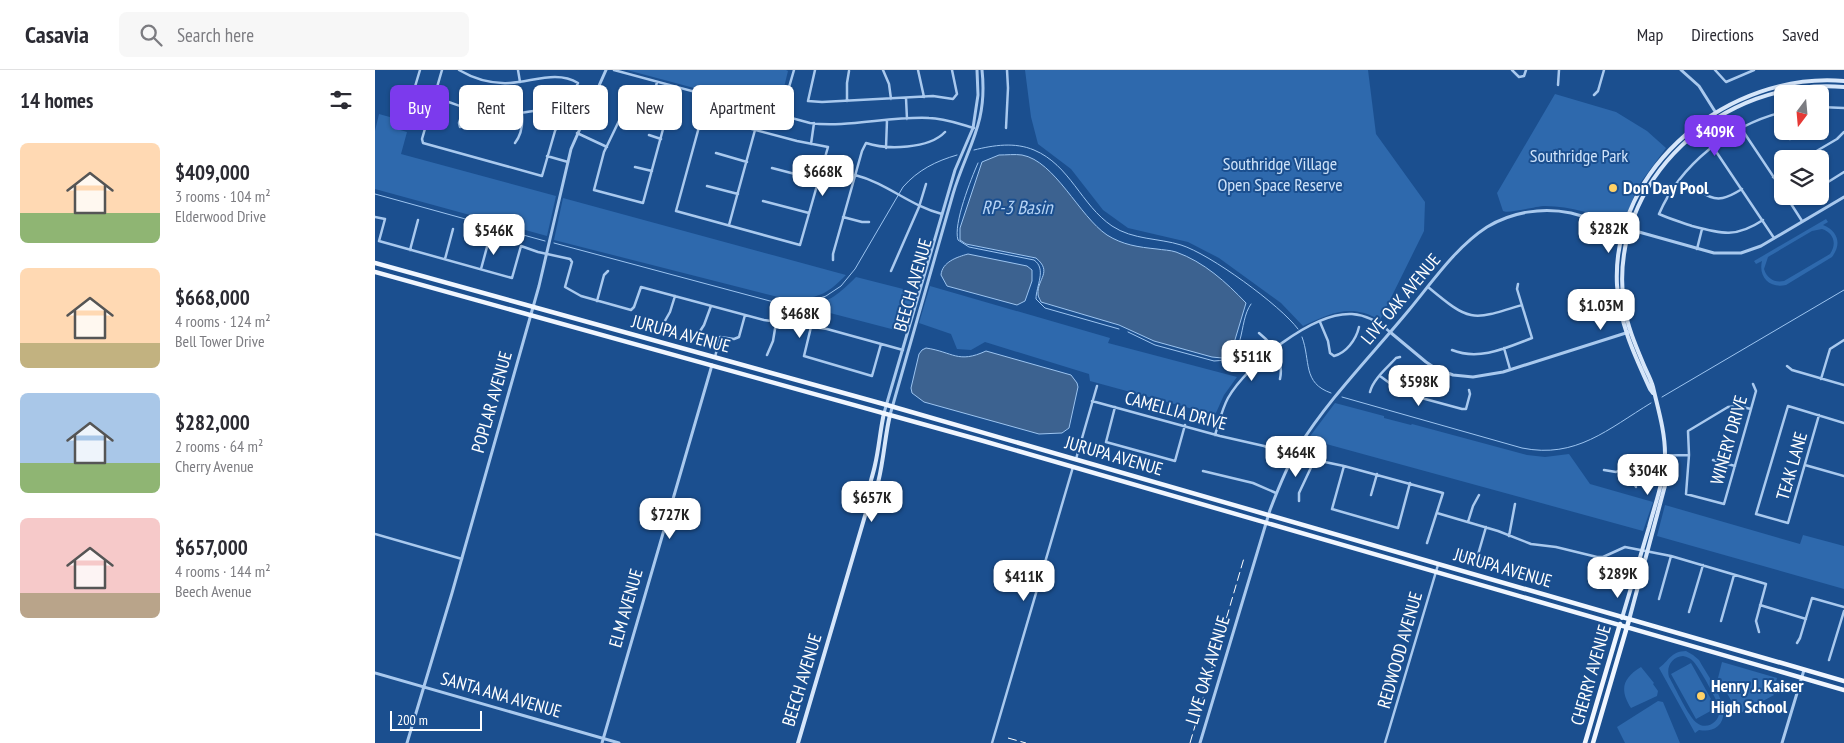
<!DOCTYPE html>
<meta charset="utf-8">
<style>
:root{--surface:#fff;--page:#f7f7f7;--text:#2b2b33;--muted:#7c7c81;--line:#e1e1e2;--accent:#7c3aed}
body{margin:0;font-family:"PT Sans Narrow",sans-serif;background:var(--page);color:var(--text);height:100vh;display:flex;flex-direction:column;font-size:19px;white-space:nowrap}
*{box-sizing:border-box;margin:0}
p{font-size:16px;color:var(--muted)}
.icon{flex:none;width:28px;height:28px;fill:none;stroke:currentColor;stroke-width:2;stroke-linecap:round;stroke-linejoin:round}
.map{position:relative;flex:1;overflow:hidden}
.details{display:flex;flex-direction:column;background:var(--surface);width:375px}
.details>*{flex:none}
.guide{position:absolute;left:15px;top:15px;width:475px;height:45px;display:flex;gap:10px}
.needle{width:32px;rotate:196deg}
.controls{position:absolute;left:1399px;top:15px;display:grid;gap:10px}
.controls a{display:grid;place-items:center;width:55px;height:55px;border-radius:8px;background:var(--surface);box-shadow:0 1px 4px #0004;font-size:25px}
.scale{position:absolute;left:15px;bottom:12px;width:92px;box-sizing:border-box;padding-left:5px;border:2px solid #fff;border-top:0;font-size:14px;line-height:18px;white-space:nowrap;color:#fff;-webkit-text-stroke:4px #1b4f8f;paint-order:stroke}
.price{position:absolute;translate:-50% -42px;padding:0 11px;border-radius:10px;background:#fff;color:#222;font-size:16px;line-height:32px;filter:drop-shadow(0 1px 2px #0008)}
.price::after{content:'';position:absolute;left:50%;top:30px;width:15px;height:11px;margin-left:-8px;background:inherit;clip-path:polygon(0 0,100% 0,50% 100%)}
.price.selected{background:var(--accent);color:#fff}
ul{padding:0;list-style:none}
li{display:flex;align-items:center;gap:15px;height:125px;padding:0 20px}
li span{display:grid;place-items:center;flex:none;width:140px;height:100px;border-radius:8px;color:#555}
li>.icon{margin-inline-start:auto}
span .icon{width:60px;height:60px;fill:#fffc;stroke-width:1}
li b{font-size:21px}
h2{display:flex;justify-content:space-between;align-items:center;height:60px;padding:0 20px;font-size:21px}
.tag{padding:0 18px;border-radius:8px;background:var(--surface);box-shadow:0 1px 4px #0004;font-size:18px;line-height:45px}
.tag.selected{background:var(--accent);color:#fff}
header{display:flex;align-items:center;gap:30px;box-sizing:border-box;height:70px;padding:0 25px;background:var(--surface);border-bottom:1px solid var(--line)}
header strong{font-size:24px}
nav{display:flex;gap:28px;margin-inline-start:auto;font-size:18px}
.search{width:350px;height:45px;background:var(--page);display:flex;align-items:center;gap:12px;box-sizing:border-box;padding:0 18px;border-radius:8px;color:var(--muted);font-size:19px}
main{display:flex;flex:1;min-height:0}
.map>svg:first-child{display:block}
.green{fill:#2e69ad;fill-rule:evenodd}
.water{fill:#3c6290;stroke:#9cc4f0}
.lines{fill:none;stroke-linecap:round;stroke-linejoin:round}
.stream{stroke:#9cc4f0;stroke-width:1}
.minor{stroke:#a9c9ee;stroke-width:2.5}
.tertiary{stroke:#a9c9ee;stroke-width:3}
.secondary{stroke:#d6e6fa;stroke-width:4}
.primary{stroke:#f0f6ff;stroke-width:4.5}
.rail{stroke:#fff;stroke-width:1;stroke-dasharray:9 4;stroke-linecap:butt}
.poi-dot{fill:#ffd166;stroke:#1b4f8f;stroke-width:2}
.labels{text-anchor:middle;stroke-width:4;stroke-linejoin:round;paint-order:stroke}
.park-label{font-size:18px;fill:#cfe3fa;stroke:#1b4f8f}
.poi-label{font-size:18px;font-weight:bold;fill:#fff;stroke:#1b4f8f;text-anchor:start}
.street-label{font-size:18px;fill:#fff;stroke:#1b4f8f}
.water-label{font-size:19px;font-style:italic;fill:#b5d3f5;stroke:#1b4f8f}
</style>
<header>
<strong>Casavia</strong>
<div class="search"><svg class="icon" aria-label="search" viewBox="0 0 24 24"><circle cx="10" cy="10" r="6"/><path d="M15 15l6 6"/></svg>Search here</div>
<nav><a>Map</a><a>Directions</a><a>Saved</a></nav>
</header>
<main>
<section class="details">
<h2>14 homes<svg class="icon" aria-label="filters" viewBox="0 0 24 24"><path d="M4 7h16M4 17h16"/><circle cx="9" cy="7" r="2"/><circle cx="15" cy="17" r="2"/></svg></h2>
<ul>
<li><span style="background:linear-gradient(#ffd9b3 70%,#8fb573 0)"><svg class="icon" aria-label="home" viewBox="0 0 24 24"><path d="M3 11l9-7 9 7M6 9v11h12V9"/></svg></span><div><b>$409,000</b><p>3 rooms · 104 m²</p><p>Elderwood Drive</p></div></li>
<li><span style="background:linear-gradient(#ffd9b3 75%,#c2b280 0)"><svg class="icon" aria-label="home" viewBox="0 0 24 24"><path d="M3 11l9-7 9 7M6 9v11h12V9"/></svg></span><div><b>$668,000</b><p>4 rooms · 124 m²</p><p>Bell Tower Drive</p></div></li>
<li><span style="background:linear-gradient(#a9c7e8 70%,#8fb573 0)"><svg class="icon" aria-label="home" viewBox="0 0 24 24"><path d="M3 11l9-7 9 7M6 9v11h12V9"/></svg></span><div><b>$282,000</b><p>2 rooms · 64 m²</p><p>Cherry Avenue</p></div></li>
<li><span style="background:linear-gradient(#f6c9c9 75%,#b9a48a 0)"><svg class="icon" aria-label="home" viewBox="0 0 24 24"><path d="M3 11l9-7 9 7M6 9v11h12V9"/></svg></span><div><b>$657,000</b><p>4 rooms · 144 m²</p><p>Beech Avenue</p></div></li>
</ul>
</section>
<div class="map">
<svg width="1469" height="673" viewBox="0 0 1469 673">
<rect width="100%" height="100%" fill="#1b4f8f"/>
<path class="green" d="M252,0H411L413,1L404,38L401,40Z
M650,0H993L1001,64L1050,132L1049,161L1005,250C976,233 956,243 928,256L906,233L844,188L813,172L753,158L728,140L696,99L663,74L656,47Z
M1180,24L1241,42L1272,61L1291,78L1263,116L1249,151L1246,153C1221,145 1196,136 1170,136C1161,136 1134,144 1128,141L1122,123Z
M4,44L22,49L20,55L22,59L32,62L26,84L181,126L172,166L0,119V61Z
M188,128L471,205C447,230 435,230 403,227L179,170Z
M1451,149L1453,152L1448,155C1463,161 1467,174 1457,187L1411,215C1395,219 1383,207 1387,191L1381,194L1379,191ZM1447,159C1459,163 1462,174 1455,184L1409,211C1400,213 1392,209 1389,199L1393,187L1437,161Z
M481,207L540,222L528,262L432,237C455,232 465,223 481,207Z
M555,216L735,268L733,273L862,307L849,325L840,345L715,311L714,304L610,272L596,280L582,279L576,264L544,253Z
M960,333L1009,346V348L1036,355L1037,354L1152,385L1170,387L1194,384L1215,414L1278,432L1268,461L933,369Z
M1290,435L1425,474L1428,465L1469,476V519L1282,466Z
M1311,581L1318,585L1324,590C1332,605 1360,641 1343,656C1337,661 1331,661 1324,660L1320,663L1284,598C1293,592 1296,581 1311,581ZM1308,586C1312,587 1315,588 1318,591C1324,597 1343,631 1344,638C1347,651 1332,661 1322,653C1314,648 1300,617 1294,607C1291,596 1297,587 1308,586Z
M1347,592L1402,608L1398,624L1399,625L1364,644L1343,608Z
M1316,593L1341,638L1321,649L1296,604Z
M1266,597L1279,613L1278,614L1283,621L1282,626L1256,638C1244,619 1248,608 1266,597Z
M1283,631L1288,632L1305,673H1250L1242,657Z"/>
<path class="water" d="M624,85C631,85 640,84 647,85C680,91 704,146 732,165C748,175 763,177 782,179C788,180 795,180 801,182C829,192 851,212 871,233L856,283L847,288L837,287L779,271L744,255L666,232C665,229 663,227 663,224C662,209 678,202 661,188L591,174L585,170V158L607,92Z
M593,184L652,196L657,200V211L650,231L642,235L572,216L566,205C567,192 582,187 593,184Z
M551,278C578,282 583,294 611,281L696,305L702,313L703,317L694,358L687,363L664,364L549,332L537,323L536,318L544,284L547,280Z"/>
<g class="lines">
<path class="stream" d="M599,80C619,75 640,72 659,80C695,95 706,135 737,156C758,170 784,168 806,175C835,184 905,235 923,259
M603,93C596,109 578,154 583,170L594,177L659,190C672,199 661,216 661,229L670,238L744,259
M0,124L170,171
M179,173L395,231L423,235L451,226L466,216L480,199L528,117C543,100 561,91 582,85
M753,262L780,275L839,291C873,291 862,253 876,234
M927,267C936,291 927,313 956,323
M967,327L1147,378C1201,389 1233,359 1276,333
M1287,327L1469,220"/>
<path class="minor" d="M67,0L47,69L48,73L167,106L180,61L203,13C182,0 157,12 135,13C117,14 99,9 84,0
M143,0L145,12
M239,0L435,53C471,58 516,46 554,48C569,48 584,54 599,58
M440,0L433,31L447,32L558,26L578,29L582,24L577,0
M508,0L514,14L516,29
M543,0L549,27
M1137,0L1144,7L1149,6L1151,0
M1340,0L1351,12L1379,0
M1183,15L1184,0
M1219,25L1223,21L1229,0
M256,26L294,37L268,133L219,120L229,82Z
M58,27C80,33 100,44 122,45C145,46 167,35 188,43
M531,28L532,49
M472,31V13L474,1
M277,32L282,12
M1445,37L1469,38
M32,42L53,48
M1404,42L1408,55
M406,45L419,0
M327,46L422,71L453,77L425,175L301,141Z
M342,49L348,30
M27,55L30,50L45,0
M85,57L84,53L89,38
M116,57L118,45
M631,58L633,18L632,0
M1366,58L1408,121
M1409,61L1415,69
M202,63L232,77
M274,65L286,69
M140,73C147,64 148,55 147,44
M436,74L439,53
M1338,77L1399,168
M511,78L512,50
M341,83L372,92
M172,86L193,92
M1428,89L1462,69L1469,62
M260,97L277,101
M397,98L443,110
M480,105C512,113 535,136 567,144
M1398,107L1408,101
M332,116L363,124
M1445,117L1469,102
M1327,122C1342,134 1354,127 1367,119
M1411,126L1427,151
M388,131L434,143
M1416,133L1429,126
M0,147L10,149L4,171L137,208L146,176L163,182L195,189L197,192L190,217L206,226L256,240L259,237L266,217L389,250L452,259L528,280
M468,147L487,152H494
M1388,150C1361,168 1347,164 1317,156C1306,152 1295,149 1284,144C1305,95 1355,55 1408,42
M354,155L380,60
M1322,179L1327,159
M35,180L43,150
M70,189L78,159
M458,190V184L487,81L491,73C512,80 554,79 570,62
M106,199L112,177V169
M516,201L544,137L551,114
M1053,217C1095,252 1096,251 1147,235
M222,231L229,205L233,201
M945,252L953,271L955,283L959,286C971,283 981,270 984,257
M287,256L295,242L300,226
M436,257L429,286L497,306L506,274
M884,263C899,275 909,290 905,309
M322,266L329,255L336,236
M1129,278L1135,299
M1077,280C1104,291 1131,278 1157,268L1142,219L1143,214
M392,285L398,271L401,253
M340,287L345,267L359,269L364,267L370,245
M1412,296L1417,300L1469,315
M1005,306L1028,323L1087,339H1091L1095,324L1094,320
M1446,309L1455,279L1469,270
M995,322C998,309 1013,297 1021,288L1025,287
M1046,328L1060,298
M717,331L845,366L889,376L906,383
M740,337L731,372L800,391L810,355
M1376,339L1363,336L1353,337L1313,361L1314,385L1311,424L1349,434L1376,339L1381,321L1378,314
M1444,345L1413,453L1381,444L1413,336L1469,353
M840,365C844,353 847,339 853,328C872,295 937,242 977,244C992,245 1004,252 1015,262
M922,380L945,391L969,396L1068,423L1052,473
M701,389L722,316
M1338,390L1360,396
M1430,395L1469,406
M969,396L957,439L1023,458L1035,413
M1250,397L1261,417
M1229,400L1241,402L1272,386L1314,385
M828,401L878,413L901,423
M996,425L1002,404
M924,431V423L940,389
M1062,443L1123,461L1156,474L1181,477L1222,487H1228L1250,477L1296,486L1391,514L1381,551L1384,562
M1093,452L1098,436L1104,425
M0,464L87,489
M1134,466L1140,434
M1086,486C1095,484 1116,490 1122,497
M1102,488L1111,457
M1284,529L1296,486
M1385,535L1431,549
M1314,542L1328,495
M1346,551L1359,505
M1422,573L1425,568L1437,528L1469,537
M1454,590L1469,541
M617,673L698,397
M1010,673L1063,495"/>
<path class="tertiary" d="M1306,0L1324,16L1341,43
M1015,262L1051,292L1060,298L1078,305L1098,307L1128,302L1254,262
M509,343L580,100L598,58L603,25L602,0
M515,345C536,272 557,198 578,124C592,77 613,54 607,0
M0,603L244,673
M32,673L77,523L164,216L196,79L231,0
M227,673L337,295
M825,673L895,440C903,419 911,398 923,378C954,328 997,285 1034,240C1058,211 1081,177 1112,157C1137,142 1167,137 1196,143L1339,183H1366L1386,176L1469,127
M1407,673L1429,600"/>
<path class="secondary" d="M1278,323L1275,319C1259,284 1245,255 1242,215C1236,96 1356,1 1469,11
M492,439C490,424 497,410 500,395C504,378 505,361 509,343
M1247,548C1256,517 1265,487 1274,457C1280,434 1290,408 1290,384C1290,361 1283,339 1278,317C1276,309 1271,301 1268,293C1260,274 1252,255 1249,235C1231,111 1348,6 1469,17
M1254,550L1288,423L1291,412L1289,403
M423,673L492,439C508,416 508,373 515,345"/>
<path class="primary" d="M0,193L512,335L1469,611
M0,202L605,370L1469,620
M1210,673L1245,554
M1218,673L1254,550"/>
<path class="rail" d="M633,668L651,673
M815,673L869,488"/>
</g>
<g class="poi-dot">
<circle cx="1238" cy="118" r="5"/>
<circle cx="1326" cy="626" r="5"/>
</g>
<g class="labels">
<g class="park-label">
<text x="1204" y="92">Southridge Park</text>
<text x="905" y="100">Southridge Village<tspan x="905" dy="21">Open Space Reserve</tspan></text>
</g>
<g class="poi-label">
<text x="1248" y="124">Don Day Pool</text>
<text x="1336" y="622">Henry J. Kaiser<tspan x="1336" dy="21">High School</tspan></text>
</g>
<g class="street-label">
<text transform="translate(538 215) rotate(-74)" y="6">BEECH AVENUE</text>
<text transform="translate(1026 229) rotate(-50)" y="6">LIVE OAK AVENUE</text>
<text transform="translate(306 264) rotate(15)" y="6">JURUPA AVENUE</text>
<text transform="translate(117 332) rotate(-74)" y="6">POPLAR AVENUE</text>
<text transform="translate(801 341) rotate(15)" y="6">CAMELLIA DRIVE</text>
<text transform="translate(1354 370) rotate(-74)" y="6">WINERY DRIVE</text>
<text transform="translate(739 386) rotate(16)" y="6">JURUPA AVENUE</text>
<text transform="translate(1417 396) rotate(-74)" y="6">TEAK LANE</text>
<text transform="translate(1128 498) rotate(16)" y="6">JURUPA AVENUE</text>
<text transform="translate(251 538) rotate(-74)" y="6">ELM AVENUE</text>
<text transform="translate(1025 580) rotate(-74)" y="6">REDWOOD AVENUE</text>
<text transform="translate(833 600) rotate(-73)" y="6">LIVE OAK AVENUE</text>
<text transform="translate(1216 605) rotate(-74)" y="6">CHERRY AVENUE</text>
<text transform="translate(427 610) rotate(-73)" y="6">BEECH AVENUE</text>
<text transform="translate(126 625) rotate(16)" y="6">SANTA ANA AVENUE</text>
</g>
<g class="water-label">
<text x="642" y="144">RP-3 Basin</text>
</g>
</g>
</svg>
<div class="controls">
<a><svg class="needle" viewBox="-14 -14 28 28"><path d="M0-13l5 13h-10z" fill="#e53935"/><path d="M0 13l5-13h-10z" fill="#7c7c81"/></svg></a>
<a><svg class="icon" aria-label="layers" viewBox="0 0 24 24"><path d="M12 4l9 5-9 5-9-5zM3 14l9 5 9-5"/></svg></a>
</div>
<div class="scale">200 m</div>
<b class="price selected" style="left:1340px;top:87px">$409K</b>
<b class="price" style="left:448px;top:127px">$668K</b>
<b class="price" style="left:1234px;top:184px">$282K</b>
<b class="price" style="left:119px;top:186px">$546K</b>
<b class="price" style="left:1226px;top:261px">$1.03M</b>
<b class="price" style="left:425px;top:269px">$468K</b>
<b class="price" style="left:877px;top:312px">$511K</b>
<b class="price" style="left:1044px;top:337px">$598K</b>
<b class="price" style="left:921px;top:408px">$464K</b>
<b class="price" style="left:1273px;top:426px">$304K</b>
<b class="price" style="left:497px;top:453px">$657K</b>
<b class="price" style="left:295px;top:470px">$727K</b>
<b class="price" style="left:1243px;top:529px">$289K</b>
<b class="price" style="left:649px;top:532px">$411K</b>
<div class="guide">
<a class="tag selected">Buy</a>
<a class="tag">Rent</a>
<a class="tag">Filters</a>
<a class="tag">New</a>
<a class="tag">Apartment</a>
</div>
</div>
</main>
